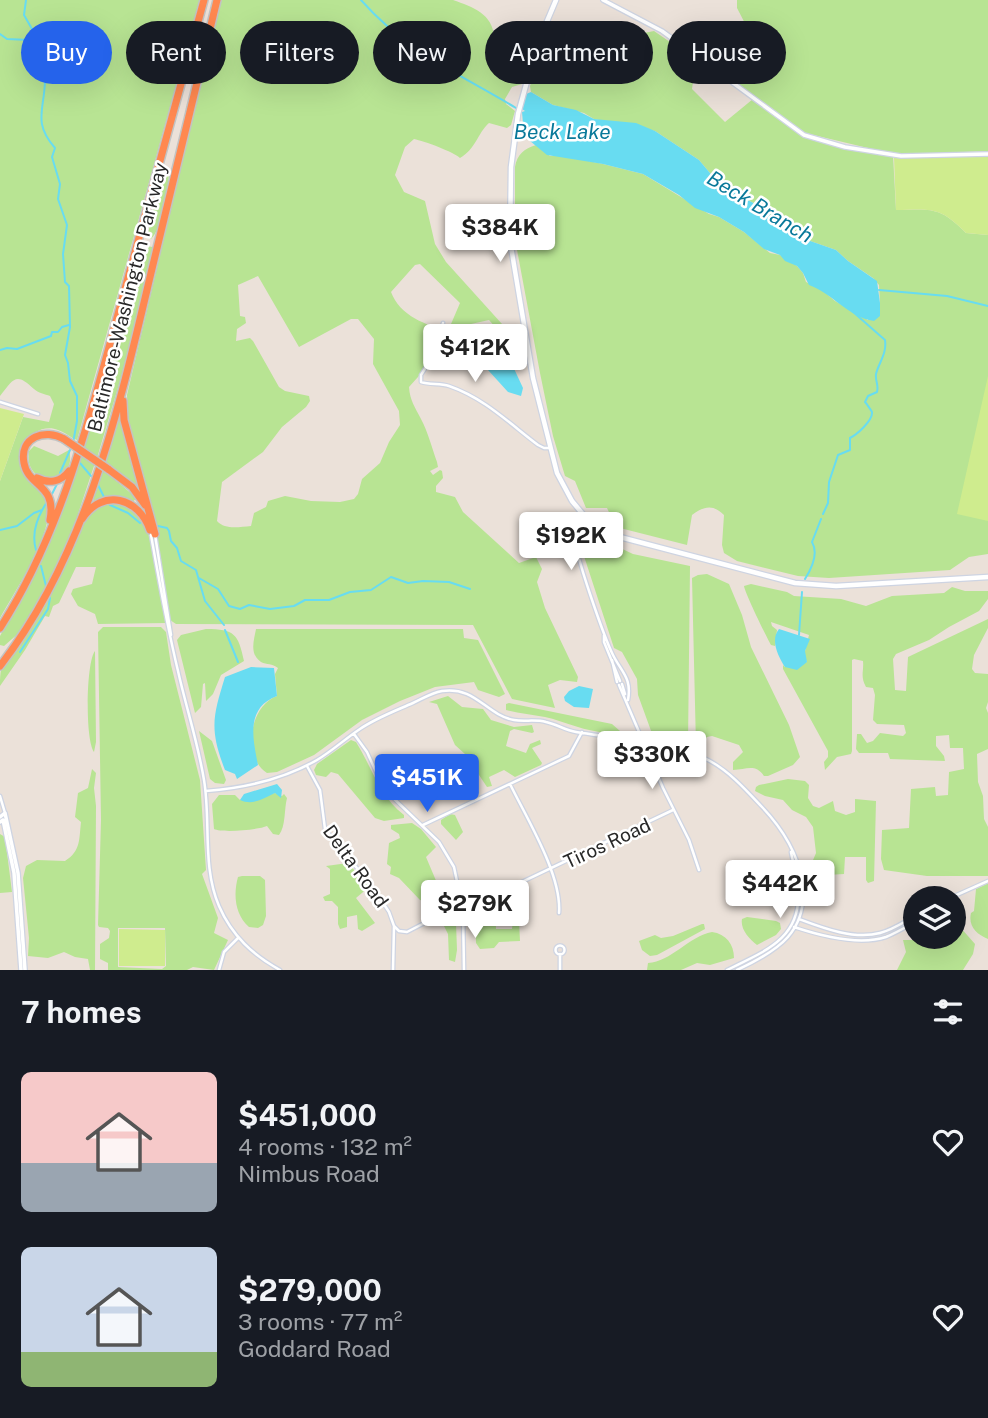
<!DOCTYPE html>
<meta charset="utf-8">
<style>
:root{--surface:#171b24;--page:#20242c;--text:#f1f3f6;--muted:#9ea1a6;--accent:#2563eb}
body{margin:0;font-family:"Public Sans",sans-serif;background:var(--page);color:var(--text);height:100vh;display:flex;flex-direction:column;font-size:26px;white-space:nowrap}
*{box-sizing:border-box;margin:0}
p{font-size:23px;color:var(--muted)}
.icon{flex:none;width:38px;height:38px;fill:none;stroke:currentColor;stroke-width:2;stroke-linecap:round;stroke-linejoin:round}
.map{position:relative;height:970px;overflow:hidden}
.panel{display:flex;flex-direction:column;background:var(--surface);flex:1}
.panel>*{flex:none}
.guide{position:absolute;left:21px;top:21px;width:947px;height:63px;display:flex;gap:14px}
.fabs{position:absolute;left:903px;top:886px;display:grid;gap:14px}
.fabs a{display:grid;place-items:center;width:63px;height:63px;border-radius:50%;background:var(--surface);box-shadow:0 7px 28px #0002;font-size:35px}
.price{position:absolute;translate:-50% -60px;padding:0 16px;border-radius:7px;background:#fff;color:#222;font-size:23px;line-height:46px;filter:drop-shadow(0 2px 4px #0008)}
.price::after{content:'';position:absolute;left:50%;top:42px;width:21px;height:16px;margin-left:-10px;background:inherit;clip-path:polygon(0 0,100% 0,50% 100%)}
.price.active{background:var(--accent);color:#fff}
ul{padding:0;list-style:none}
li{display:flex;align-items:center;gap:21px;height:175px;padding:0 21px}
li span{display:grid;place-items:center;flex:none;width:196px;height:140px;border-radius:10px;color:#555}
li>.icon{margin-inline-start:auto}
span .icon{width:84px;height:84px;fill:#fffc;stroke-width:1}
li b{font-size:30px}
h2{display:flex;justify-content:space-between;align-items:center;height:84px;padding:0 21px;font-size:30px}
.tag{padding:0 24px;border-radius:32px;background:var(--surface);box-shadow:0 7px 28px #0002;font-size:24px;line-height:63px}
.tag.active{background:var(--accent);color:#fff}
.map>svg:first-child{display:block}
.green{fill:#b8e493;fill-rule:evenodd}
.pitch{fill:#cfec8e}
.water{fill:#68dcf1}
.lines{fill:none;stroke-linecap:round;stroke-linejoin:round}
.stream{stroke:#68dcf1;stroke-width:2}
.minor-casing{stroke:#ced4e2;stroke-width:5}
.tertiary-casing{stroke:#ced4e2;stroke-width:6}
.secondary-casing{stroke:#ced4e2;stroke-width:7}
.motorway-casing{stroke:#c3c3c3;stroke-width:10}
.minor{stroke:#fff;stroke-width:2.5}
.tertiary{stroke:#fff;stroke-width:3.5}
.secondary{stroke:#fff;stroke-width:4.5}
.motorway{stroke:#ff8850;stroke-width:7}
.motorway-bridge-casing{stroke:#c3c3c3;stroke-width:10;stroke-linecap:butt}
.motorway-bridge{stroke:#ff8850;stroke-width:7}
.labels{text-anchor:middle;stroke-width:5;stroke-linejoin:round;paint-order:stroke}
.street-label{font-size:19px;fill:#282828;stroke:#fff}
.water-label{font-size:21px;font-style:italic;fill:#09799a;stroke:#fff}
</style>
<div class="map">
<svg width="988" height="970" viewBox="0 0 988 970">
<rect width="100%" height="100%" fill="#ebe1d9"/>
<path class="green" d="M0,0H202L196,14L77,440C71,438 65,432 58,430C46,425 30,432 25,443C22,449 22,458 22,465C30,475 45,489 48,501C55,531 15,591 0,618V481L23,417L49,422L54,404L50,396C45,394 38,393 34,389C16,372 14,378 0,396Z
M220,0H453C473,7 493,14 494,37L510,47L516,31L520,30L531,38C535,48 526,73 522,84L512,87L505,99L506,104L515,111L511,125L507,128L489,123C477,134 476,149 460,158C454,152 424,141 414,139L405,147L395,175L404,192L425,201L435,244L446,262L502,324L515,343L514,349L506,345L504,337L489,320L462,326L456,330L454,348L435,353L426,368L409,387C410,401 415,407 421,419C428,432 432,448 437,462L438,467L430,471L433,475L440,470L442,471L443,478L436,486V492L455,497L463,512L519,563L536,557L542,569L537,582L545,608L578,677L577,682L560,680L548,685L555,708L512,699L473,625L176,624L170,620L154,527L128,422L127,395ZM420,264L460,303L448,331C426,325 400,316 391,292L415,265ZM258,276L299,347L351,319H358L374,339L373,364L399,411L400,425L389,442L380,463L362,479L358,494L354,499L340,502L311,501L285,496L268,501L266,507L254,513L251,526C239,527 225,530 217,521L222,482L263,452L282,427L306,407L310,401L309,396L285,391L279,387L253,341L250,338L236,341L237,329L246,323L245,317L240,316L238,285Z
M737,0H988V151L893,155L896,210C931,209 940,206 966,233L988,235V554L969,557L950,570L829,578L798,576L737,561L724,553L722,545L724,515C713,504 704,506 692,515L687,545L616,527L607,508H586L575,481L565,476L553,436L540,373L515,239V167C517,154 524,149 536,145L550,156H564L603,164L643,174L709,214L719,217L744,232L770,253L780,255L797,266L803,273L806,282L821,289L835,301L868,320L880,303L879,285L873,278L848,261L836,250L793,235L763,208L740,196L715,179L699,160L655,131L594,119L584,113L553,105L531,92L530,86L549,36L597,37L604,25L634,35L654,31L696,60L692,89L725,122L753,99L798,133L845,147L889,153L805,133L724,75L750,33L737,8Z
M165,169L169,174C168,189 162,229 151,239L147,238L162,170Z
M144,245L152,247L154,252L120,381L97,458L82,448L137,254L140,247Z
M118,414L123,420L141,489C133,487 113,468 103,462Z
M34,446L58,456L69,450C79,485 23,490 29,451Z
M80,453L95,463L78,514L74,535L94,503V492L101,468L133,495L136,499L131,503L148,523L151,535L167,623L98,624L95,614L78,606L71,594L73,589L92,584L96,567H76L59,603L53,606L49,617L45,616L25,650L0,686C0,669 2,652 20,647L26,630L20,632L4,646L0,645V636L34,574L71,487Z
M586,532L633,554L690,566L688,744L654,739L638,695L637,679L622,652L614,648L582,550L581,544Z
M707,574L729,584L742,615L751,647L789,725L800,757L793,765L768,776H764C755,763 746,770 733,770V762L743,752L739,745L712,736L707,737L702,748L696,746L692,578L698,575Z
M751,584L787,592L794,596L841,599L866,606L892,596L944,593L952,587L965,591H988V599L979,611L949,627L929,640L896,654L893,659L895,690L906,691L908,657L988,619V628L974,655L972,669L975,673L988,674V702L986,708L988,713V749L977,754L978,782L983,796L984,819L988,827V876H927L884,870L881,859L882,830L909,828L911,789L935,787L936,796L948,795L949,772L964,769L963,748H950L949,735L936,736V746L944,756L945,761L890,759L888,753H859L856,749L857,734H861L867,743L873,741L880,733L903,736L906,733L904,725L877,724L873,720L875,695L873,688L866,687C860,676 864,672 863,661L854,659L852,660V751L851,754L837,757L825,770L824,762L828,757V751L783,669V665L785,667L807,662L804,655L809,635L771,622L772,626L777,630L775,646L771,645C766,636 745,593 744,586Z
M103,627H161L166,632L171,665L200,780L206,870L202,874L218,918L214,933L228,940L214,970L193,967L187,970H108V963L100,959V944L109,938L110,931L108,928L99,927L98,925L101,820L98,632ZM118,928H165L166,966L162,969L118,967Z
M206,629C235,629 238,634 244,661L221,675L213,694L206,701L205,683L203,684L201,707L195,713L177,640L181,635Z
M256,629H463L464,638L478,640L505,694L499,697L478,690L474,682L435,687L400,701L362,720L314,755L277,772L267,773C242,757 249,706 277,696L275,674L278,668C272,663 267,665 261,662C249,654 254,640 256,629Z
M95,651L96,742L94,752C85,740 86,662 95,651Z
M448,696L462,707L483,709L491,720L514,727L532,725L534,732L532,733L514,729L510,731L506,746L526,753L530,744L540,740L541,744L532,748L542,763L541,765L515,777L504,770L489,777L492,786L487,787L465,754L455,745L437,704L429,702Z
M509,703L612,724L620,731C595,737 568,722 545,717C532,715 519,713 506,710V704Z
M199,731L212,741L226,780L224,784L215,783L210,779Z
M351,740L356,742C372,767 379,796 404,815V818L384,821L375,818L338,774L331,772L326,777L316,775L314,770L317,764Z
M92,769L96,773L94,788L96,806L95,970H90L88,959L75,957L64,952L48,958L28,956L29,938L23,878L26,866L37,860L65,861C81,851 79,839 81,822L75,817L78,793L88,788Z
M788,779L805,781L809,785L808,798L813,806L819,808L833,801L835,811L846,815L855,812V799L876,801L874,881L868,883L866,880V857H845L844,874L811,876L808,872L816,853L813,827L806,817L792,810L783,800L765,796L755,791L756,787L759,785Z
M275,793L282,796L284,794L287,798C284,809 286,826 279,835L273,834L267,826C258,830 222,833 214,829L212,804L219,795H235L240,800Z
M450,814L455,815L463,832L456,840L441,824V820Z
M412,823L421,829L436,847L426,857L437,883L441,902L438,907L428,906L424,901L420,900L399,878L390,874L391,867L387,864L389,843L400,838L399,834L391,829V825Z
M0,834L5,837L12,892L0,893Z
M348,863L369,887L356,898L375,923L362,931L358,929L357,915L347,917V927L340,929L338,924V907L332,901H325L323,897L330,894V869L326,866Z
M242,876H260L265,880L266,916L263,925L258,928L249,927C235,915 233,895 238,877Z
M988,883V939C976,934 968,926 971,913L974,911L976,889Z
M495,902L496,929H512L513,920H517L519,921L520,941L499,942L494,948L480,949L476,943L475,920L484,915Z
M954,916L960,927L975,944L973,954L963,970H897L906,952L903,940H954Z
M747,917L776,921L780,923L781,929L776,935L757,945C749,939 740,929 742,919Z
M448,920L456,923L457,950L455,962L449,960L448,934L443,924Z
M702,924H704L705,929L657,955L650,956L642,950L639,941L655,935L661,938L673,936Z
M712,932C726,934 734,944 734,958L710,965L697,963L681,970H647L648,963C671,962 689,936 712,932Z"/>
<path class="pitch" d="M894,157H988V235L966,233C940,206 931,209 896,210Z
M988,376V521L957,514Z
M0,408L24,414L0,481Z
M119,929L165,930V966H119Z"/>
<path class="water" d="M531,92L553,105L576,110L594,119L636,123L655,131L699,160L715,179L740,196L763,208L793,235L836,250L848,261L877,281L880,303V316L874,321C848,317 832,293 809,285L803,273L797,266L785,261L780,255L764,249L744,232L719,217L695,208L679,195L643,174L603,164L547,155L524,136L522,112L525,111L522,109L526,94Z
M501,356L510,360L523,388L521,396L508,392L488,370L494,360Z
M779,629L810,639L805,651L807,662L797,670L785,667C778,656 770,640 779,629Z
M251,667L274,668L277,696C245,708 253,739 258,765L237,779L235,774L225,770C209,729 213,716 225,677Z
M579,686L593,689L589,708L574,707L565,701L564,697L569,691Z
M277,784L282,790L281,798L275,793C264,798 253,806 240,800L244,794Z"/>
<g class="lines">
<path class="stream" d="M26,0L24,15L32,29L36,46L41,50L50,74L45,79C45,109 32,122 55,148L52,157L60,184L58,199L67,225L63,254L65,282L69,286L70,327L65,355L68,363L70,381L77,396V421L73,443
M361,0C408,53 458,73 516,108
M0,34L7,39L30,40L34,36
M879,290L947,296L988,306
M0,350L7,348L17,349L51,336L52,332H58L62,327L69,325
M80,463L91,476
M60,473L70,450
M98,485L104,497
M52,494L57,484
M110,505L128,513L140,523
M823,514L828,503L829,482L838,455L850,450V438C856,435 873,421 872,412C871,410 866,403 865,402L868,396L877,392C879,385 875,381 876,374C879,362 887,354 885,340L852,311
M158,526L167,528L169,531L171,541L177,548L181,561L196,570L205,601L224,625
M0,530L17,526L34,513L42,510
M36,550C31,533 37,517 47,502
M41,566L46,586
M199,578L218,589L229,606L240,609L249,605L270,609L294,606L305,600H329L350,592L371,590L391,577L408,583L423,581L449,582L470,589
M805,579C812,568 819,554 812,542L821,519
M225,630L238,662
M799,635L802,592
M20,652L48,609L50,598"/>
<g class="minor-casing">
<path id="minor" d="M443,323L435,353L421,375V382C430,385 440,383 449,386C484,398 509,423 538,445L544,448H550
M0,402L38,414
M586,518C582,524 576,529 575,536C573,550 605,639 613,655C622,673 632,678 628,700
M151,535C159,580 167,626 178,671C186,707 198,743 204,780C211,821 202,867 219,906C232,936 253,955 280,970
M155,535L171,635
M604,635V642L620,681
M612,660L617,682
M622,684L625,694
M619,685L663,788L689,840L699,870
M354,734L367,752L384,789L439,842L454,867L463,910L464,970
M307,766L320,790L325,829L374,889L389,912L394,926L393,970
M510,784C527,819 562,875 559,913
M206,791C245,788 282,780 317,760C332,751 345,739 360,729C376,718 395,711 413,703C422,699 431,693 442,691C476,686 486,715 514,720C524,722 535,719 546,722C556,724 565,730 576,732C613,738 677,743 710,761C730,772 746,790 762,807C781,827 797,852 802,880C810,931 778,951 737,970
M0,796L5,813
M423,825L569,756L582,732
M950,898L988,881
M799,919C823,928 854,940 880,933C892,930 904,922 915,916
M394,926L399,931L407,932L436,917L463,910L673,810
M794,927C821,936 858,946 886,937C896,933 906,927 915,922
M555.5 950a4.5 4.5 0 1 1 9 0a4.5 4.5 0 1 1-9 0Z
M560,954V970
M219,970L224,952L238,938
M727,970C763,952 802,939 798,890C798,877 793,864 791,852"/>
</g>
<g class="tertiary-casing">
<path id="tertiary" d="M603,0L662,31L804,135L845,147L901,156L988,154
M0,817L5,813L18,873L25,970
M0,822L3,820L14,873L21,970"/>
</g>
<g class="secondary-casing">
<path id="secondary" d="M556,0L537,45L518,114L511,167L510,241L533,378L557,473L572,501L586,518L616,536L795,583L836,586L988,577"/>
</g>
<g class="motorway-casing">
<path id="motorway" d="M123,401L124,420L155,534
M108,469L132,487L145,505
M37,478C49,484 61,482 69,471
M82,519C103,487 139,498 150,530
M50,520C57,484 28,487 24,463C19,437 45,428 64,439
M0,628C62,532 90,416 120,307C148,204 176,102 204,0
M0,666C87,554 119,408 151,273C173,182 195,91 217,0"/>
</g>
<use href="#minor" class="minor"/>
<use href="#tertiary" class="tertiary"/>
<use href="#secondary" class="secondary"/>
<use href="#motorway" class="motorway"/>
<g class="motorway-bridge-casing">
<path id="motorway-bridge" d="M64,439L108,469"/>
</g>
<use href="#motorway-bridge" class="motorway-bridge"/>
</g>
<g class="labels">
<g class="street-label">
<text transform="translate(127 297) rotate(-76)" y="7">Baltimore-Washington Parkway</text>
<text transform="translate(607 843) rotate(-25)" y="7">Tiros Road</text>
<text transform="translate(356 866) rotate(54)" y="7">Delta Road</text>
</g>
<g class="water-label">
<text x="562" y="139">Beck Lake</text>
<text transform="translate(760 207) rotate(31)" y="7">Beck Branch</text>
</g>
</g>
</svg>
<div class="fabs">
<a><svg class="icon" aria-label="layers" viewBox="0 0 24 24"><path d="M12 4l9 5-9 5-9-5zM3 14l9 5 9-5"/></svg></a>
</div>
<b class="price" style="left:500px;top:264px">$384K</b>
<b class="price" style="left:475px;top:384px">$412K</b>
<b class="price" style="left:571px;top:572px">$192K</b>
<b class="price" style="left:652px;top:791px">$330K</b>
<b class="price active" style="left:427px;top:814px">$451K</b>
<b class="price" style="left:780px;top:920px">$442K</b>
<b class="price" style="left:475px;top:940px">$279K</b>
<div class="guide">
<a class="tag active">Buy</a>
<a class="tag">Rent</a>
<a class="tag">Filters</a>
<a class="tag">New</a>
<a class="tag">Apartment</a>
<a class="tag">House</a>
</div>
</div>
<section class="panel">
<h2>7 homes<svg class="icon" aria-label="filters" viewBox="0 0 24 24"><path d="M4 7h16M4 17h16"/><circle cx="9" cy="7" r="2"/><circle cx="15" cy="17" r="2"/></svg></h2>
<ul>
<li><span style="background:linear-gradient(#f6c9c9 65%,#9aa5b1 0)"><svg class="icon" aria-label="home" viewBox="0 0 24 24"><path d="M3 11l9-7 9 7M6 9v11h12V9"/></svg></span><div><b>$451,000</b><p>4 rooms · 132 m²</p><p>Nimbus Road</p></div><svg class="icon" aria-label="heart" viewBox="0 0 24 24"><path d="M12 20l-8-8c-3-5 5-10 8-4 3-6 11-1 8 4z"/></svg></li>
<li><span style="background:linear-gradient(#c9d6e8 75%,#8fb573 0)"><svg class="icon" aria-label="home" viewBox="0 0 24 24"><path d="M3 11l9-7 9 7M6 9v11h12V9"/></svg></span><div><b>$279,000</b><p>3 rooms · 77 m²</p><p>Goddard Road</p></div><svg class="icon" aria-label="heart" viewBox="0 0 24 24"><path d="M12 20l-8-8c-3-5 5-10 8-4 3-6 11-1 8 4z"/></svg></li>
</ul>
</section>
